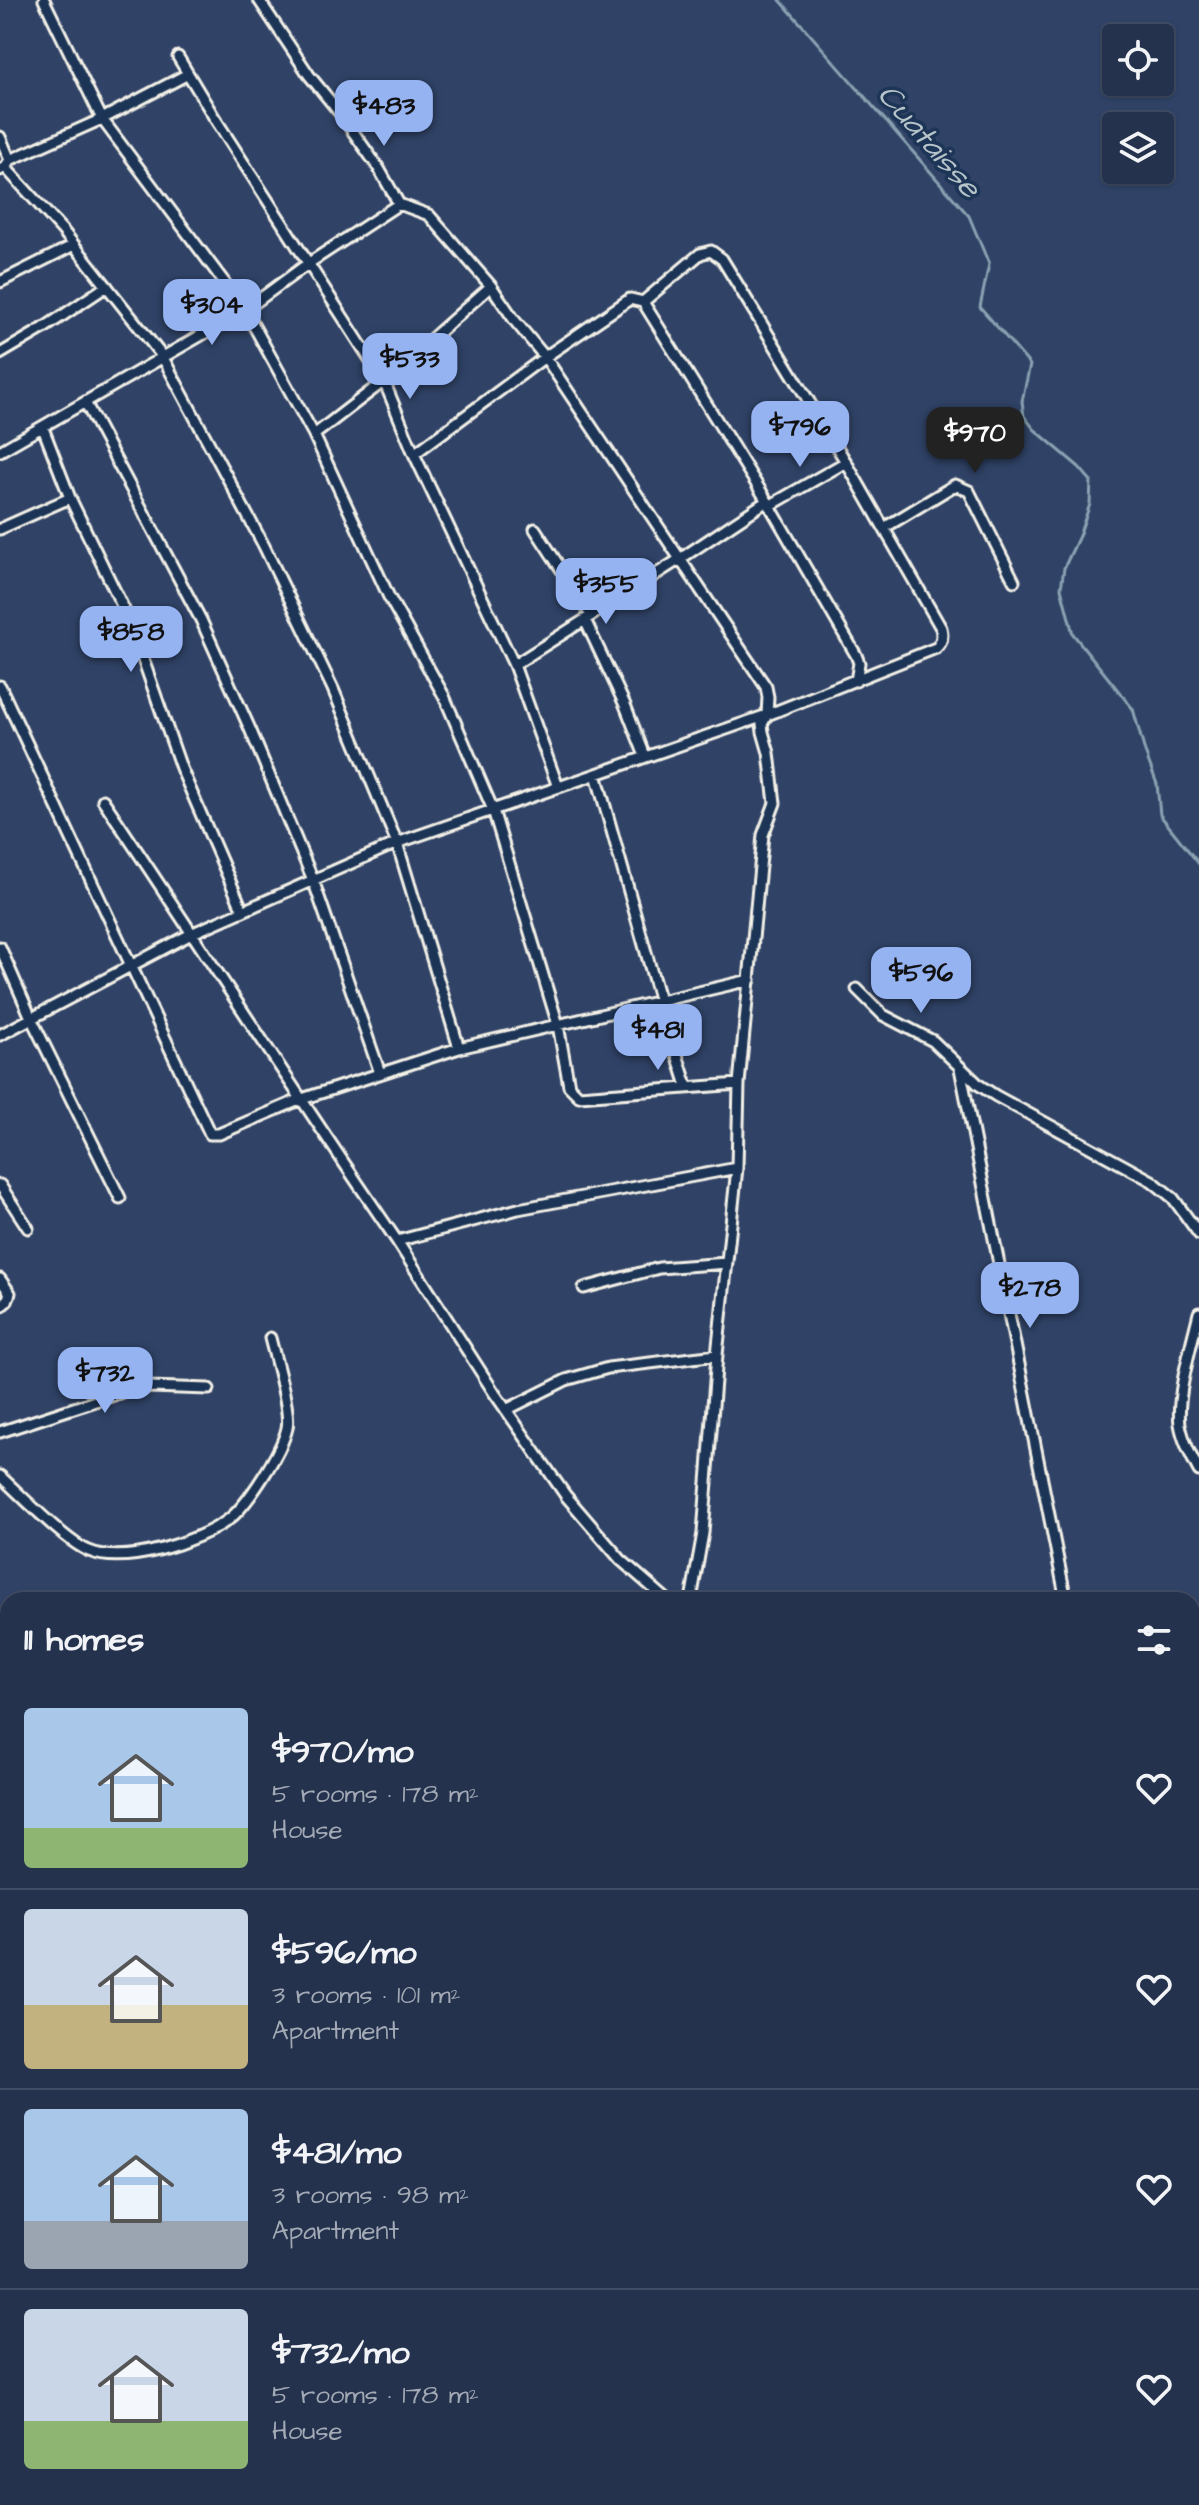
<!DOCTYPE html>
<meta charset="utf-8">
<style>
:root{--surface:#24324d;--page:#2c3a54;--text:#f1f3f6;--muted:#a3aab6;--line:#414d65;--accent:#95b2f1}
body{margin:0;font-family:"Architects Daughter",sans-serif;background:var(--page);color:var(--text);height:100vh;display:flex;flex-direction:column;font-size:30px;white-space:nowrap}
*{box-sizing:border-box;margin:0}
p{font-size:26px;color:var(--muted)}
.icon{flex:none;width:44px;height:44px;fill:none;stroke:currentColor;stroke-width:2;stroke-linecap:round;stroke-linejoin:round}
.map{position:relative;flex:1;overflow:hidden}
.panel{position:absolute;left:0px;top:1592px;width:1200px;height:914px;display:flex;flex-direction:column;background:var(--surface);border-radius:24px 24px 0 0;box-shadow:0 2px 6px #0004,0 0 0 2px var(--line)}
.panel>*{flex:none}
.tools{position:absolute;left:1102px;top:24px;display:grid;gap:16px}
.tools a{display:grid;place-items:center;width:72px;height:72px;border-radius:8px;background:var(--surface);box-shadow:0 2px 6px #0004,0 0 0 2px var(--line);font-size:40px}
.price{position:absolute;translate:-50% -68px;padding:0 18px;border-radius:16px;background:var(--accent);color:#111;font-size:26px;line-height:52px;filter:drop-shadow(0 2px 4px #0008)}
.price::after{content:'';position:absolute;left:50%;top:48px;width:24px;height:18px;margin-left:-12px;background:inherit;clip-path:polygon(0 0,100% 0,50% 100%)}
.price.active{background:#222;color:#fff}
ul{padding:0;list-style:none}
li{display:flex;align-items:center;gap:24px;height:200px;padding:0 24px}
li+li{border-top:2px solid var(--line)}
li span{display:grid;place-items:center;flex:none;width:224px;height:160px;border-radius:8px;color:#555}
li>.icon{margin-inline-start:auto}
span .icon{width:96px;height:96px;fill:#fffc;stroke-width:1}
li b{font-size:34px}
h2{display:flex;justify-content:space-between;align-items:center;height:96px;padding:0 24px;font-size:34px}
.map>svg:first-child{display:block}
.lines{fill:none;stroke-linecap:round;stroke-linejoin:round}
.stream{stroke:#8aa2b1;stroke-width:3}
.minor-casing{stroke:#f4f1e8;stroke-width:15}
.minor{stroke:#1d3557;stroke-width:9}
.labels{text-anchor:middle;stroke-width:7;stroke-linejoin:round;paint-order:stroke}
.water-label{font-size:32px;font-style:italic;fill:#b6c3c8;stroke:#1d3557}
</style>
<div class="map">
<svg width="1199" height="2505" viewBox="0 0 1199 2505">
<rect width="100%" height="100%" fill="#304367"/>
<filter id="ink" filterUnits="userSpaceOnUse"><feTurbulence type="fractalNoise" baseFrequency=".0125" numOctaves="2"/><feDisplacementMap in="SourceGraphic" scale="16" xChannelSelector="R" yChannelSelector="G"/><feConvolveMatrix kernelMatrix="1 2 1 2 8 2 1 2 1" color-interpolation-filters="sRGB"/></filter>
<g filter="url(#ink)">
<g class="lines">
<path class="stream" d="M780,0L969,216L989,264L980,307L1030,365L1022,401L1024,416L1034,429L1079,467L1091,481L1090,504L1079,536L1064,568L1061,588L1073,634L1133,709L1145,752L1157,784L1160,815L1199,864"/>
<g class="minor-casing">
<path id="minor" d="M44,0L102,119L245,310L314,435L389,597L444,696L493,810L558,1025L569,1086L579,1096L739,1084
M259,0L309,75L339,112L378,167L399,204L429,215L491,286L515,321L545,357L680,559L514,665
M178,57L214,117L384,381L414,454L514,665L558,787
M0,137L10,160
M5,167L10,160L102,119L188,74
M0,170L5,167L63,231L162,356L264,546L333,689L397,843L459,1048
M0,282L74,245
M643,302L700,254L711,251L722,259L846,462L941,628C943,636 942,643 936,648L767,715L762,724L763,732L769,753L775,803L763,835L739,1084L737,1168L717,1355L703,1533L691,1600
M0,354L44,328L107,286
M85,402L201,620L250,729L313,880L380,1073
M43,428L70,498L130,622L181,768L243,911
M314,435L384,381L491,286
M0,451L245,310L309,263L399,204
M767,501L856,655L859,663L856,681
M771,505L846,462
M884,528L955,485L969,491L1014,581
M0,529L70,498
M535,529L591,615
M585,620L625,705L645,756
M0,686L210,1134H219L299,1100L459,1048L750,980
M596,774L658,995L687,1086
M103,800C202,947 297,1096 397,1241L518,1209L737,1168
M0,947L32,1020L120,1198
M857,989L883,1015L933,1041L979,1085L996,1096L1152,1181L1173,1198L1199,1234
M0,1035L193,933L397,843L767,715L768,697L766,687L680,559L767,501L643,302L630,299L545,357L414,454
M960,1068L1066,1600
M0,1185L28,1228
M397,1241L495,1394L566,1496L621,1560L667,1600
M0,1279L10,1293L7,1301L0,1307
M584,1288L659,1268L727,1263
M1199,1313C1192,1342 1176,1397 1180,1424C1183,1441 1191,1456 1199,1471
M506,1410L566,1380L608,1368L717,1355
M0,1432L126,1391L150,1387L209,1389
M0,1476C21,1495 66,1542 89,1551C125,1566 198,1542 228,1520C247,1506 282,1451 287,1428C291,1410 275,1359 270,1338
M1192,1705L1199,1700
M0,1756L8,1757
M0,1890L8,1887
M0,1899L8,1917
M1192,1910L1199,1903
M1192,2067L1199,2073
M1192,2085L1199,2080
M0,2157L8,2174
M0,2227L8,2224
M1192,2355L1199,2352
M1192,2422L1199,2431
M113,2498L116,2505
M216,2498L219,2505
M330,2498L332,2505
M440,2498L442,2505
M886,2498L893,2505
M1048,2498L1054,2505
M0,2504V2505
M255,2505L271,2498
M658,2505L662,2498
M833,2505L837,2498"/>
</g>
<use href="#minor" class="minor"/>
</g>
</g>
<g class="labels">
<g class="water-label">
<text transform="translate(930 140) rotate(49)" y="11">Cuataisse</text>
</g>
</g>
</svg>
<div class="tools">
<a><svg class="icon" aria-label="locate" viewBox="0 0 24 24"><circle cx="12" cy="12" r="6"/><path d="M12 2v4M12 18v4M2 12h4M18 12h4"/></svg></a>
<a><svg class="icon" aria-label="layers" viewBox="0 0 24 24"><path d="M12 4l9 5-9 5-9-5zM3 14l9 5 9-5"/></svg></a>
</div>
<b class="price" style="left:384px;top:148px">$483</b>
<b class="price" style="left:212px;top:347px">$304</b>
<b class="price" style="left:410px;top:401px">$533</b>
<b class="price" style="left:800px;top:469px">$796</b>
<b class="price active" style="left:975px;top:475px">$970</b>
<b class="price" style="left:606px;top:626px">$355</b>
<b class="price" style="left:131px;top:674px">$858</b>
<b class="price" style="left:921px;top:1015px">$596</b>
<b class="price" style="left:658px;top:1072px">$481</b>
<b class="price" style="left:1030px;top:1330px">$278</b>
<b class="price" style="left:105px;top:1415px">$732</b>
<section class="panel">
<h2>11 homes<svg class="icon" aria-label="filters" viewBox="0 0 24 24"><path d="M4 7h16M4 17h16"/><circle cx="9" cy="7" r="2"/><circle cx="15" cy="17" r="2"/></svg></h2>
<ul>
<li><span style="background:linear-gradient(#a9c7e8 75%,#8fb573 0)"><svg class="icon" aria-label="home" viewBox="0 0 24 24"><path d="M3 11l9-7 9 7M6 9v11h12V9"/></svg></span><div><b>$970/mo</b><p>5 rooms · 178 m²</p><p>House</p></div><svg class="icon" aria-label="heart" viewBox="0 0 24 24"><path d="M12 20l-8-8c-3-5 5-10 8-4 3-6 11-1 8 4z"/></svg></li>
<li><span style="background:linear-gradient(#c9d6e8 60%,#c2b280 0)"><svg class="icon" aria-label="home" viewBox="0 0 24 24"><path d="M3 11l9-7 9 7M6 9v11h12V9"/></svg></span><div><b>$596/mo</b><p>3 rooms · 101 m²</p><p>Apartment</p></div><svg class="icon" aria-label="heart" viewBox="0 0 24 24"><path d="M12 20l-8-8c-3-5 5-10 8-4 3-6 11-1 8 4z"/></svg></li>
<li><span style="background:linear-gradient(#a9c7e8 70%,#9aa5b1 0)"><svg class="icon" aria-label="home" viewBox="0 0 24 24"><path d="M3 11l9-7 9 7M6 9v11h12V9"/></svg></span><div><b>$481/mo</b><p>3 rooms · 98 m²</p><p>Apartment</p></div><svg class="icon" aria-label="heart" viewBox="0 0 24 24"><path d="M12 20l-8-8c-3-5 5-10 8-4 3-6 11-1 8 4z"/></svg></li>
<li><span style="background:linear-gradient(#c9d6e8 70%,#8fb573 0)"><svg class="icon" aria-label="home" viewBox="0 0 24 24"><path d="M3 11l9-7 9 7M6 9v11h12V9"/></svg></span><div><b>$732/mo</b><p>5 rooms · 178 m²</p><p>House</p></div><svg class="icon" aria-label="heart" viewBox="0 0 24 24"><path d="M12 20l-8-8c-3-5 5-10 8-4 3-6 11-1 8 4z"/></svg></li>
</ul>
</section>
</div>
